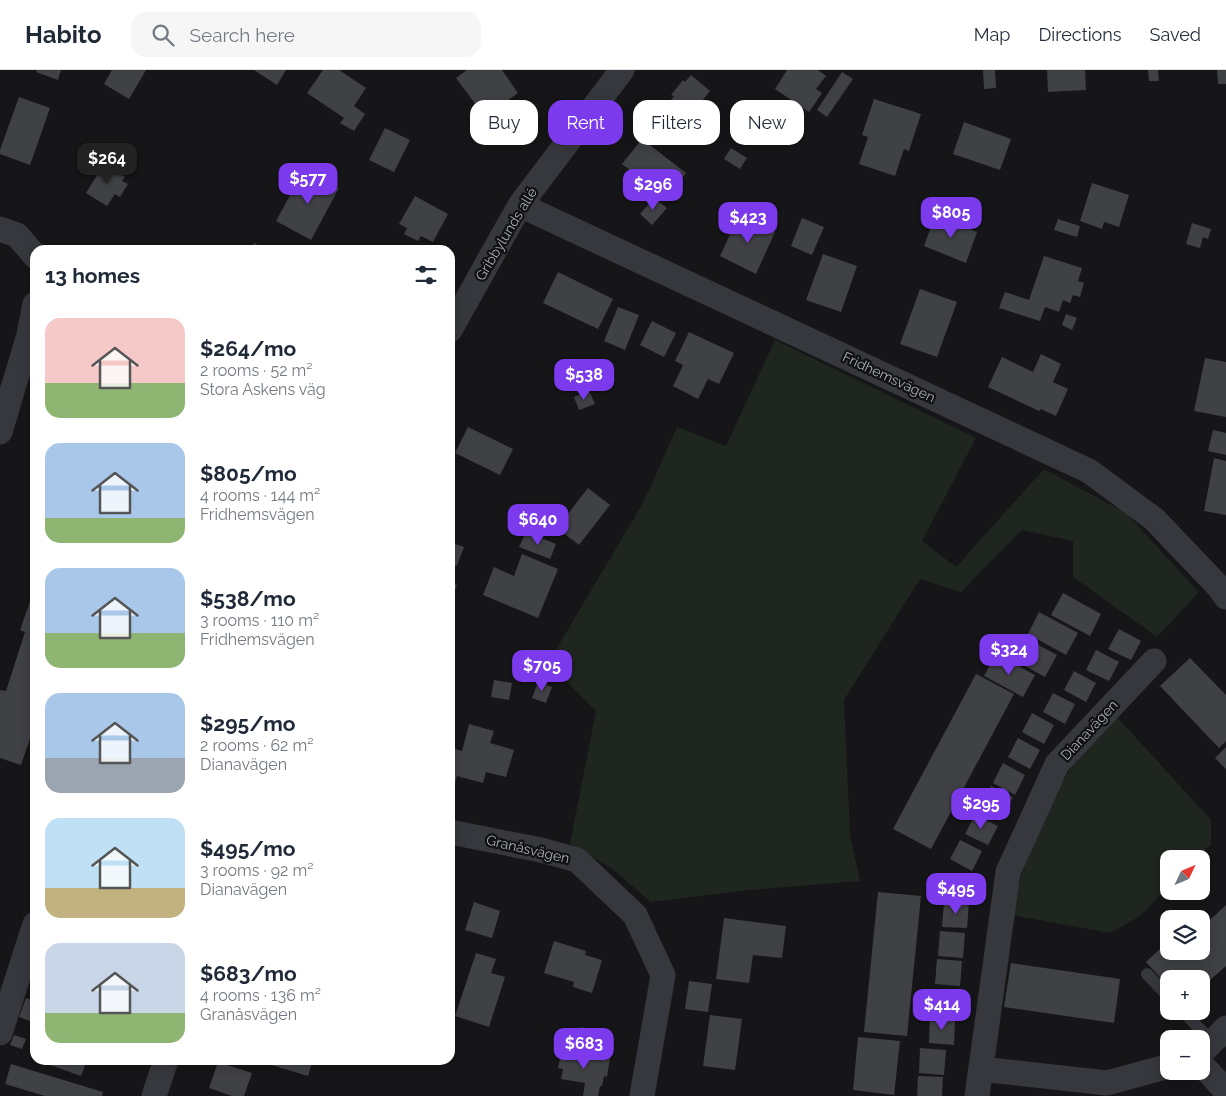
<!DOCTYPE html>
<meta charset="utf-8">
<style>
:root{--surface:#fff;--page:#f6f6f7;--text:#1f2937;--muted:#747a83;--line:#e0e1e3;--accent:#7c3aed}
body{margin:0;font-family:Raleway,sans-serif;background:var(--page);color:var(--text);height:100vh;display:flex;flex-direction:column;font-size:19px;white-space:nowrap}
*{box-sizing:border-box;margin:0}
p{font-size:16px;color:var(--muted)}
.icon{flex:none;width:28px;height:28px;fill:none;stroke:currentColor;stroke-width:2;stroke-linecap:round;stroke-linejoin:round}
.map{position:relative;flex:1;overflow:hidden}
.sheet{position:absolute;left:30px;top:175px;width:425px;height:820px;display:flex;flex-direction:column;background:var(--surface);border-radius:15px;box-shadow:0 2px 12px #0003}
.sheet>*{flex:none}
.hud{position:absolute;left:470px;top:30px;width:475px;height:45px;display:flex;gap:10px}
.needle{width:32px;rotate:46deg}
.tools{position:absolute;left:1160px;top:780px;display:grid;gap:10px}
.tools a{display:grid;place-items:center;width:50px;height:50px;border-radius:10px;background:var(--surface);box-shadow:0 2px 12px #0003;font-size:25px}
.price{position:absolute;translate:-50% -42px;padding:0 11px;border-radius:10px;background:var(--accent);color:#fff;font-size:16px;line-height:32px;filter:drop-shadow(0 1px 2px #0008)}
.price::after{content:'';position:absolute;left:50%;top:30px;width:15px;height:11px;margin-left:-8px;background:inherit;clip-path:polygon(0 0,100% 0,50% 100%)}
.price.active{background:#222;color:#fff}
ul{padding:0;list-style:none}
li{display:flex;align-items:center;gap:15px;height:125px;padding:0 15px}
li span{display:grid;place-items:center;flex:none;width:140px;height:100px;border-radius:15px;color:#555}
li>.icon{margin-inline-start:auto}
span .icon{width:60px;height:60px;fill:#fffc;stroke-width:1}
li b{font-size:21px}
h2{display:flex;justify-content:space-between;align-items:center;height:60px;padding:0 15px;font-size:21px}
.pill{padding:0 18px;border-radius:15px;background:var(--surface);box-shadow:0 2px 12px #0003;font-size:18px;line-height:45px}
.pill.active{background:var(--accent);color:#fff}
header{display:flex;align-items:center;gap:30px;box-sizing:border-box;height:70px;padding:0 25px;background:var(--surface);border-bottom:1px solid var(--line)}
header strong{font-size:24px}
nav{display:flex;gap:28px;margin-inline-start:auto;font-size:18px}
.search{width:350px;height:45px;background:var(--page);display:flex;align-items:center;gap:12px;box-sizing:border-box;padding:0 18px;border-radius:15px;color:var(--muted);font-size:19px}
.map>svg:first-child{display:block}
.green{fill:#1e261f}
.building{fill:#404145}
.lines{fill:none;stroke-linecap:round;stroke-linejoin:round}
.lane{stroke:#37383d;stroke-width:12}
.street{stroke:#37383d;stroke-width:25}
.labels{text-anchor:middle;stroke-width:4.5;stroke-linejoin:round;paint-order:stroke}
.street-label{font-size:14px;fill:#a8adb8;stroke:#111113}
</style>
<header>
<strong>Habito</strong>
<div class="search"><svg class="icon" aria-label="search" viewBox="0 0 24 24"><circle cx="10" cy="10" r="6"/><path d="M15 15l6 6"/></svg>Search here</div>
<nav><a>Map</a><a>Directions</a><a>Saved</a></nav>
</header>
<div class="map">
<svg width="1226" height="1026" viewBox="0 0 1226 1026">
<rect width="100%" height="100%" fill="#161618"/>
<path class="green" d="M775,270L976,368L922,471L956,497L1044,399L1126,443L1199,522L1157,567L1073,507V471L1022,460L961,522L920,509L844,630L850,765L860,811L749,820L651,832L610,797L570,774L596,641L548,593L643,433L677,357L726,376Z
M1118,648L1211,750V774L1196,789H1169V816L1140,846L1110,863L1012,845L1020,808L1047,739L1069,701L1098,661Z"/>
<path class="building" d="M37,0H61L58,10L36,2Z
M112,0H146L129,29L104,14Z
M254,0H286L277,15Z
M323,0H339L366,18L354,36L365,44L354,61L340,53L344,48L307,23Z
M467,0H502L518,23L485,47L456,8Z
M787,0H818L826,6L816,19L822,23L809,42L775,19Z
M983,0H995L996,18L984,19Z
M1047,0H1085L1086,20L1048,22Z
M1148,0H1158L1159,11H1149Z
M1217,0H1226V14H1218Z
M842,2L853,9L827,47L817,40Z
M691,5L710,21L682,56L662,41L674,26L671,25L683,10L685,12Z
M19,27L50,38L30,95L0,84V80Z
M874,29L921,44L909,81L904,79L895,106L859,94L868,67L862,65Z
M964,52L1011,69L1000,100L953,84Z
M385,58L410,70L394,102L369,90Z
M642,69L686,103L666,128L622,94Z
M731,78L747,88L740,99L724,89Z
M104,94L125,107L122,111L128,114L120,127L115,124L107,136L86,123Z
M304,100L339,118L311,170L276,151Z
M1092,113L1129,125L1119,157L1104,152L1102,159L1080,151Z
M415,126L448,144L433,172L421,166L418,171L404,164L407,158L399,154Z
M654,128L667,138L652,155L640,144Z
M739,145L775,162L756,204L720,186Z
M935,146L977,162L966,193L924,176Z
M802,148L824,157L812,185L791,176Z
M1058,149L1080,156L1077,167L1054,160Z
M1192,153L1211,159L1208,169L1203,167L1200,178L1186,174Z
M254,173L267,180H250Z
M823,184L857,196L841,242L806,230Z
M1044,186L1082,198L1078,211L1084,213L1080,227L1073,225L1070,233L1063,230L1059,242L1045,237L1040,251L999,238L1005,222L1029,230Z
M558,202L613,229L598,259L543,233Z
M920,219L957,232L937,287L900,274Z
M618,237L639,245L625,280L604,271Z
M1066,244L1077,248L1072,260L1062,255Z
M652,251L676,263L664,287L640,275Z
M689,262L734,283L719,314L708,309L698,329L673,316L683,295L675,291Z
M1041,284L1061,294L1053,312L1068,319L1056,346L1041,339L1039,341L988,317L1002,287L1033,302Z
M1205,288L1226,292V347L1194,341Z
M589,321L595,334L579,340L574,327Z
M468,357L513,379L500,405L455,383Z
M1213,360L1226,363V385L1208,381Z
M1214,388L1226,391V445L1204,441Z
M588,418L610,435L579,475L557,458Z
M526,462L556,474L550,489L519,477Z
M450,472L464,477L457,496L450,494Z
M522,484L558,499L538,548L483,525L494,497L514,506Z
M450,512L457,515L450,532Z
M35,517V654L21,695L0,688V620L6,621L25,562L20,560Z
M1063,523L1101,544L1090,566L1051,545Z
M1039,542L1078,563L1066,585L1028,564Z
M1119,559L1141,571L1131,590L1108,579Z
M1018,564L1057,585L1045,607L1007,586Z
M1096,580L1119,592L1109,611L1086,600Z
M996,584L1035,605L1023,627L984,606Z
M1190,588L1226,625V671L1219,678L1160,616Z
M1074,601L1096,613L1086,632L1064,620Z
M976,604L1014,624L931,779L893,759Z
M450,607L455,609L450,622Z
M494,610L512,613L509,630L491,627Z
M538,612L552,617L546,633L532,628Z
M1053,623L1075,634L1065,654L1043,642Z
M1032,643L1054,655L1044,674L1022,662Z
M469,654L494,661L490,673L514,680L506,707L486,702L483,713L457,706L452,723H450V677L462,681Z
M1018,668L1040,680L1030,699L1008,687Z
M1226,677V699L1215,688Z
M1003,693L1025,705L1015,725L993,713Z
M991,716L1013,727L1003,747L981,735Z
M975,745L998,756L988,775L965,764Z
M960,770L982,781L972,801L950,789Z
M878,822L921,826L907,966L864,962Z
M474,832L500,841L492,868L465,860Z
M944,832L969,833L967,858L942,857Z
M1226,835V896L1201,918V909H1169V917L1146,892L1163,876L1172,885L1176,881H1201V858Z
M724,848L786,856L782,888L753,885L749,913L716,909Z
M940,861L965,863L963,888L938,886Z
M554,871L586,881L585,885L602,890L592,923L573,917L574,912L544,903Z
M476,883L496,889L491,903L505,907L489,957L455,946Z
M937,889L962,891L960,916L935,914Z
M1011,893L1120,909L1114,953L1004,937Z
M689,911L712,914L708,942L685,939Z
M935,920L960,922L958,947L933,945Z
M26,928L35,931V937L30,951L19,947Z
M710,945L742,949L735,1000L703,996Z
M930,948L955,950L954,975L929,973Z
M581,957L612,963L608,983L576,977Z
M14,965L26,969L22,979L10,975Z
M858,967L900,971L894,1025L853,1020Z
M920,978L946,980L944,1005L919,1003Z
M562,979L610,988L607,1007L604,1006L602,1016H600L598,1026H583L585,1013L561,1009L563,999L558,998Z
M36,990H87L81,1006Z
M255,990H313L308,1006Z
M218,992L252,1003L244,1026H232L209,1018Z
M11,994L103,1022L102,1026H45L5,1014Z
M918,1006L943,1007L942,1026H917Z"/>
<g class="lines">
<path class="lane" d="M1147,904L1169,927
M1183,941L1212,972"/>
<path class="street" d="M520,135L1089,401L1154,449L1219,517L1226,527
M0,159L17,165L35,186
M450,260L520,135L622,0
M0,362L29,265L35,234
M450,762L541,780L577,790L635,845L663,905L642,1026
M0,963L35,854
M1201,983L1226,958
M1201,994L1226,1021
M981,999L1107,1013L1169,996
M154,1026L166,990
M977,1026L1008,802L1057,694L1154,591"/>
</g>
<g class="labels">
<g class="street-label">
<text transform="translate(506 164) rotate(-59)" y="5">Gribbylunds allé</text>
<text transform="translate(889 307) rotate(25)" y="5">Fridhemsvägen</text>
<text transform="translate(1089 660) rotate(-47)" y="5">Dianavägen</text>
<text transform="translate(528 779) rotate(13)" y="5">Granåsvägen</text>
</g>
</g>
</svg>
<div class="tools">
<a><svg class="needle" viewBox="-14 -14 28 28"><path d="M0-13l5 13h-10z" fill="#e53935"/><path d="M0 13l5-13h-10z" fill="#747a83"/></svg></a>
<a><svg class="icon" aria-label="layers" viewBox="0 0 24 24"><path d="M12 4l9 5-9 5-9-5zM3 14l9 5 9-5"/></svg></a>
<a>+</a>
<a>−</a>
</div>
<b class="price active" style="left:107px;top:115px">$264</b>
<b class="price" style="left:308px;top:135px">$577</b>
<b class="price" style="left:653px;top:141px">$296</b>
<b class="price" style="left:951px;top:169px">$805</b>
<b class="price" style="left:748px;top:174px">$423</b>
<b class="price" style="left:584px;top:331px">$538</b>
<b class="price" style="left:538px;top:476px">$640</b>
<b class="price" style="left:1009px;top:606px">$324</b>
<b class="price" style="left:542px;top:622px">$705</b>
<b class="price" style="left:981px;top:760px">$295</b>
<b class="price" style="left:956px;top:845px">$495</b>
<b class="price" style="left:942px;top:961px">$414</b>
<b class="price" style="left:584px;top:1000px">$683</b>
<div class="hud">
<a class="pill">Buy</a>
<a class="pill active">Rent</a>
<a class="pill">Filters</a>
<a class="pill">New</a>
</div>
<section class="sheet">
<h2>13 homes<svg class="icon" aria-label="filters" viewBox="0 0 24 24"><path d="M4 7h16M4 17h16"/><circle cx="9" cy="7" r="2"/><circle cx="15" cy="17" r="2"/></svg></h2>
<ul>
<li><span style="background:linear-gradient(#f6c9c9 65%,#8fb573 0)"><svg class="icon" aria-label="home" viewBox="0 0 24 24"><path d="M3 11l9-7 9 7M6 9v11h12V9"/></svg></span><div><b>$264/mo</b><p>2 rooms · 52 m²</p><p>Stora Askens väg</p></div></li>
<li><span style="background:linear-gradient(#a9c7e8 75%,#8fb573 0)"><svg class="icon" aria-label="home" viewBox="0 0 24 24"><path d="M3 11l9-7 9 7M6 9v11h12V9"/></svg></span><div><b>$805/mo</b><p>4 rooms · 144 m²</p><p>Fridhemsvägen</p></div></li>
<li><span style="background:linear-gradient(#a9c7e8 65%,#8fb573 0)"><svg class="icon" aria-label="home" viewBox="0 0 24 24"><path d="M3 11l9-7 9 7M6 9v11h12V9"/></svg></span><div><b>$538/mo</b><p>3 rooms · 110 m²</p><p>Fridhemsvägen</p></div></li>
<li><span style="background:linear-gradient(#a9c7e8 65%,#9aa5b1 0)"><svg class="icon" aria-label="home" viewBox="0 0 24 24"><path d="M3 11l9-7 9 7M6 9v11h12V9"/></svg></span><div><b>$295/mo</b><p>2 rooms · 62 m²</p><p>Dianavägen</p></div></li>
<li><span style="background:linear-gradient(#bfe0f5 70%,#c2b280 0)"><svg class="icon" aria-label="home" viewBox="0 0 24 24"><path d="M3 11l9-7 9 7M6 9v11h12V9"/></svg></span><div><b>$495/mo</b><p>3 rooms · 92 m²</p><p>Dianavägen</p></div></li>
<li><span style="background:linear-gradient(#c9d6e8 70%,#8fb573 0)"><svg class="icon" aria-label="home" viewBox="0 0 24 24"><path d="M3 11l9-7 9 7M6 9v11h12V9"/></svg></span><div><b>$683/mo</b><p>4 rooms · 136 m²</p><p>Granåsvägen</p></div></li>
</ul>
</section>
</div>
